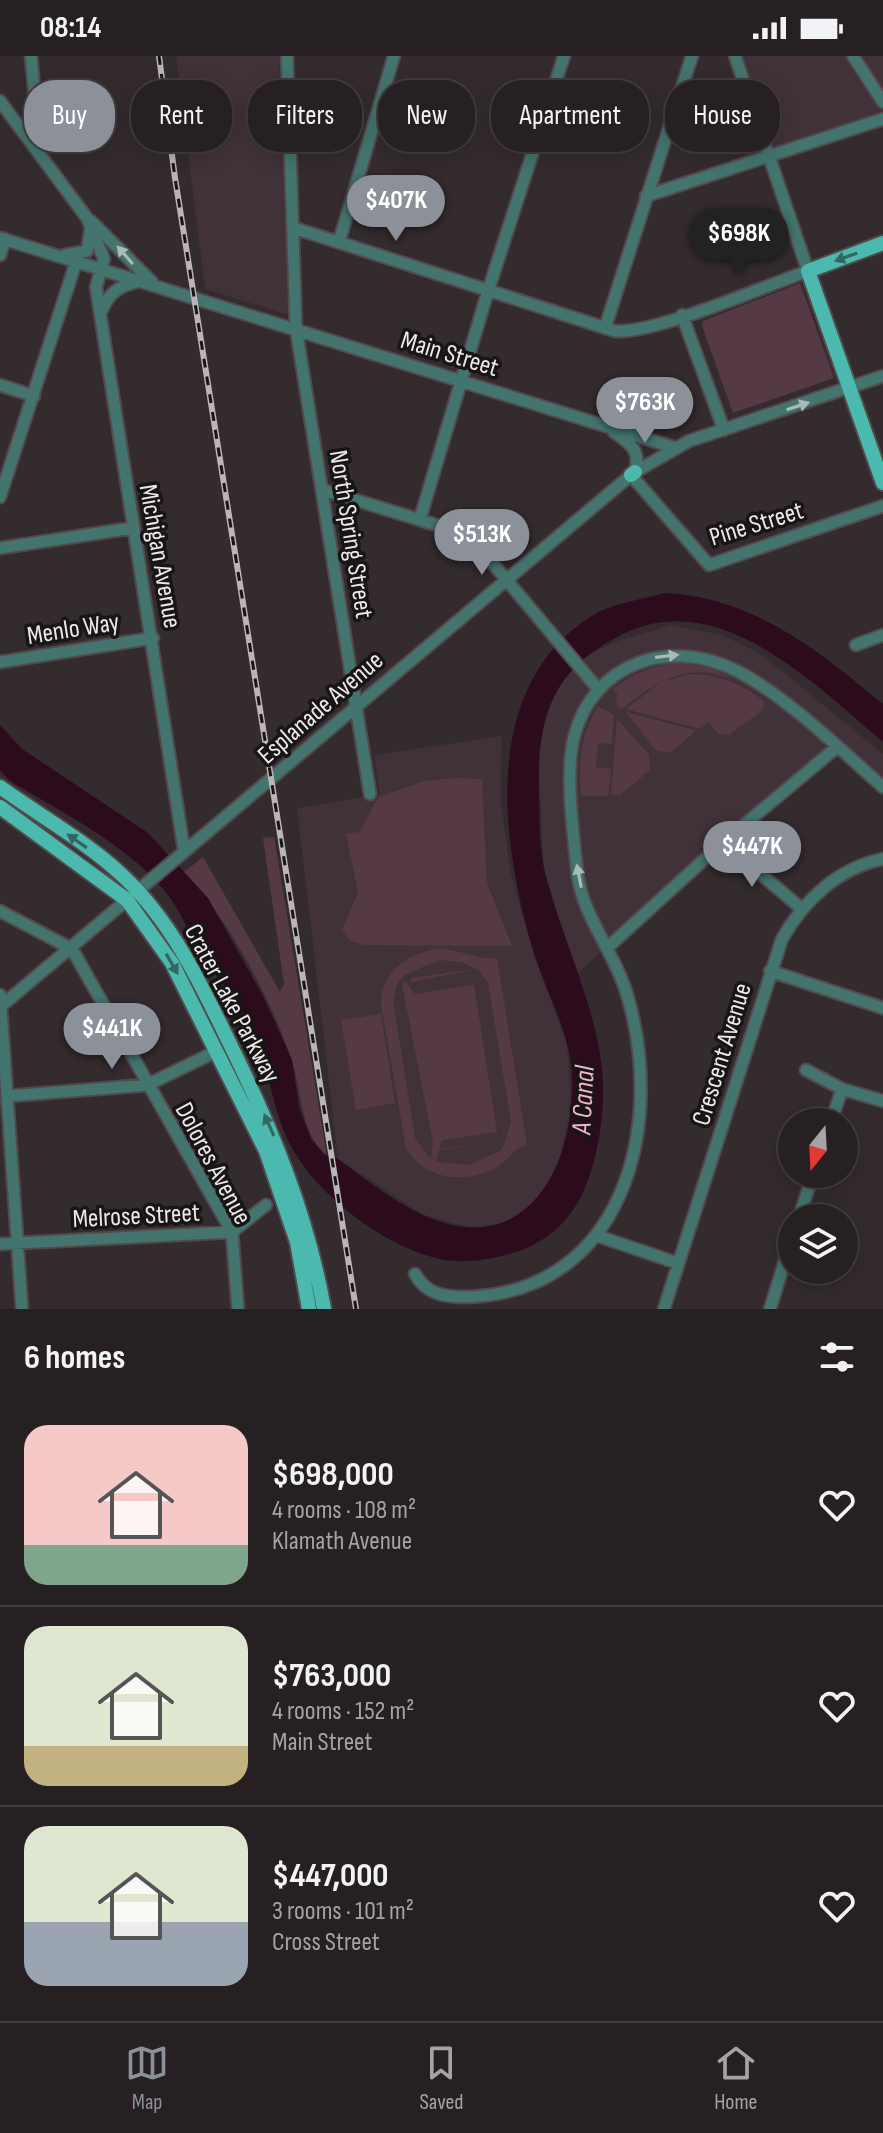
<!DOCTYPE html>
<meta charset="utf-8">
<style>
:root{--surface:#262022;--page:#2e282a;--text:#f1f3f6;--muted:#a4a3a5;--line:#423e40;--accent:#8c9099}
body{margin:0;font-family:"Sofia Sans Condensed",sans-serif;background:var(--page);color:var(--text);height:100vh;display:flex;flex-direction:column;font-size:30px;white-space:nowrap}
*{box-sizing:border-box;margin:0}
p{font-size:26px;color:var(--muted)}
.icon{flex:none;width:44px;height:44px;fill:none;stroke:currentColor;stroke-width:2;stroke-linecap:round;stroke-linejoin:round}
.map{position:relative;height:1253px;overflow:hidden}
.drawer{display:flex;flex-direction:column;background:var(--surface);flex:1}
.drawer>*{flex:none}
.banner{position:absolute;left:24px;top:24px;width:836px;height:72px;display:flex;gap:16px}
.needle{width:52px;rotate:198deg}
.tools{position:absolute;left:778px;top:1052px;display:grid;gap:16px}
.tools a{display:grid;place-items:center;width:80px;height:80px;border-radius:50%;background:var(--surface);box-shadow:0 4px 20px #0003,0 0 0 2px var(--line);font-size:40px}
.price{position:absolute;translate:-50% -68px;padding:0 18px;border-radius:28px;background:var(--accent);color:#fff;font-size:26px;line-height:52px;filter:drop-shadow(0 2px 4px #0008)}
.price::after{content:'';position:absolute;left:50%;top:48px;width:24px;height:18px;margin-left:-12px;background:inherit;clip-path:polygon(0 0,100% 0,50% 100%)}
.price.current{background:#222;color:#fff}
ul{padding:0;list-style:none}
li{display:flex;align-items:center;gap:24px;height:200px;padding:0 24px}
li+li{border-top:2px solid var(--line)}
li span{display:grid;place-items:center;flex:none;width:224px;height:160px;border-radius:24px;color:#555}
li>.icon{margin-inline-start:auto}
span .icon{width:96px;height:96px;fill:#fffc;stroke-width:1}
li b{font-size:34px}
h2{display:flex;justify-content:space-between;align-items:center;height:96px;padding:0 24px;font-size:34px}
.pill{padding:0 28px;border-radius:32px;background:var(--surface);box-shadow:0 4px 20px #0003,0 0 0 2px var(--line);font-size:28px;line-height:72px}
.pill.current{background:var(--accent);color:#fff}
.status{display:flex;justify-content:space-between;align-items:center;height:56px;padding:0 40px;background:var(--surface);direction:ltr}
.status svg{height:22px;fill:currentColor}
.tabs{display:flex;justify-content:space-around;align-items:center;height:112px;border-top:2px solid var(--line);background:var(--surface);font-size:22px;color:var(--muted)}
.tabs a{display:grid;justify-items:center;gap:4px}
.tabs .current{color:var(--accent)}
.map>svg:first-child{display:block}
.built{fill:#403238}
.green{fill:#553a46;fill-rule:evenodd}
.water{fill:#2c0b1c}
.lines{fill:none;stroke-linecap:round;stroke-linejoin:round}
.minor-casing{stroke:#51494c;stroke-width:15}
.major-casing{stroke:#51494c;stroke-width:18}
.minor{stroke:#44746e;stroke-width:11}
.major{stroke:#4cb9ae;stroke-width:14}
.rail-casing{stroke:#bcb5b7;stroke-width:6}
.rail{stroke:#181516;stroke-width:3;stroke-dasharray:9;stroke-linecap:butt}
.oneway{fill:#aabab8}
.oneway2{fill:#326762}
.labels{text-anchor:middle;stroke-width:7;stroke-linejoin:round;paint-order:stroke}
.street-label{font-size:26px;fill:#eee8ea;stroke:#181516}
.water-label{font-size:28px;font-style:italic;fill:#f6b1cf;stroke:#181516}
</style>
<div class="status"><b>08:14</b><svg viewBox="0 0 49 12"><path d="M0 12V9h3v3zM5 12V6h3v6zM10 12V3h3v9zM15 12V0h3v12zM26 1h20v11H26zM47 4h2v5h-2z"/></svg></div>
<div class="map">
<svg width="883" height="1253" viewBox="0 0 883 1253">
<rect width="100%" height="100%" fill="#332b2e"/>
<path class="built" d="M176,0H279L288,259L205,233Z
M735,0H883V63L767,98Z
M671,569L722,579L755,595L781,614L883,698V725L836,685L764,744L577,918L544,816L538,696L544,663L563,622L586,599L618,585Z
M502,680L501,748L511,819L533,895L567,989L571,1049L559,1108L536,1145L503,1168L468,1171L424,1159L338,1103L297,752L380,738L374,699Z"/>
<path class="green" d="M800,227L834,322L733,357L702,270L703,265Z
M677,607L713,612L742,629C696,602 659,622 622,653L616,648L617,637L613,633C632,617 653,610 677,607Z
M689,618C718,618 744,629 764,645L763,654L729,679L719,678L708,666L700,673L626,653L661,626Z
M598,650L614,659L612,688L598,687L596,711L611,713L608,740H581C578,707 580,679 598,650Z
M626,656L695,674L696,675L670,697L655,694Z
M617,663L649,699L650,714L620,739H611Z
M456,722L482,723L487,827L512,890L364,889L351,885L342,875L358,836L346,778L359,776L379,741L424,725Z
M274,781L326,1094L325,1099C298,1069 303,1038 291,1002C270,941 228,863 184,816L203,801L280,936L284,928L263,782Z
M437,893C458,892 478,905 497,902L527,1089C515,1091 509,1104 497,1111C466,1129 424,1124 406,1092L381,949C381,916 406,898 437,893ZM439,904L461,906L477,913L411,922V926L478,913L488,927L511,1066L502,1094L469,1109L436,1106L439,1094L495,1086L439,1093L442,1084L497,1076L474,929L415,938L406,926L402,928L433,1086L431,1103L415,1082L393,945L397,928L404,919Z
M381,958L395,1047L356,1054L341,964Z"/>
<path class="water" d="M665,537C753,541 817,594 883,648V686C815,628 720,532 625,577C549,614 537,663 539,742C540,768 539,795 546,820C562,882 592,941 601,1005C607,1046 600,1096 584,1134C570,1167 541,1191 506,1199C488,1204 464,1207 445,1204C388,1194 314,1138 289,1086C272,1052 269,1012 254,978C240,945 216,918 197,889C187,872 178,852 166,836C125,787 62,757 9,724L0,714V669L22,693L148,777L208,842L264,942L292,1004L299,1051L311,1083L325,1099L338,1103C371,1127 411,1160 452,1169C545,1189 579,1082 571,1008C566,968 544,932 533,894C501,786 480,632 590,561C611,547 641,544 665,537Z"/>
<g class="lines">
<g class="minor-casing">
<path id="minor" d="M31,0L40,96
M287,0L296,272L370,738
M853,0L883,46
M0,45L87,162L104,203L96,231L184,794
M646,140L883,63
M91,165L152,226
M294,172L615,275C655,278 765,230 808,215L735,0
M0,182L673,391
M339,186L394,0
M0,199L5,183
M65,199L87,195L90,176
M102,254C109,237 119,230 137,226
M682,259L724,374
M605,272L692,0
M0,329L34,340
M614,376C631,388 641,394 635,416
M635,416L689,385L883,320
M323,434L469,479L598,633
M0,441L76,206
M420,463L488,235L564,0
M0,492L132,472
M856,589L883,579
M0,606L153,582
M723,786L802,853
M0,855L72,893L232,1176L238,1253
M607,892L720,789L837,691
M770,915L883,952
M0,939L22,1253
M0,951L631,419L709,509L883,450
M806,1014L842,1033L883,1045
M8,1040L147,1029L217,995
M831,1066L842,1033
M799,1162L813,1118
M598,1180L677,1207
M0,1188L232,1176L266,1149
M415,1218C426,1238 444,1241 466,1241C624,1237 665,1070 628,942C616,897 581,860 577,814C573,776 565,717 574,681C593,606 671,581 737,615C786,640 841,694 883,731
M664,1253L782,883C804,844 838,812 883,803
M770,1253L792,1182"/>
</g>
<g class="major-casing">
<path id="major" d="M883,187L808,215L883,427
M631,419L635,416
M0,731C40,760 87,786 123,820C171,865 200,926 228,984C271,1071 307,1157 324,1253
M0,751L127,844L172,907L266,1095L297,1186L309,1253"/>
</g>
<use href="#minor" class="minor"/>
<use href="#major" class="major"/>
<g class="rail-casing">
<path id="rail" d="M159,0L175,122L356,1253"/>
</g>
<use href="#rail" class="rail"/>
</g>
<defs><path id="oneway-solid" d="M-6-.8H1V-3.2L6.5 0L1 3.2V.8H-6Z" transform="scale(2)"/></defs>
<g class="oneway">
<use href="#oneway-solid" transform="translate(125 199) rotate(-131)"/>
<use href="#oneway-solid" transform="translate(798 350) rotate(-18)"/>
<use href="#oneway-solid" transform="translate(667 600) rotate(-7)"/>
<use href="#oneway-solid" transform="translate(579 820) rotate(-101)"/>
</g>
<g class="oneway2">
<use href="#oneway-solid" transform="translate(846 201) rotate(160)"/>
<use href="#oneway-solid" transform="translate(77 785) rotate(-145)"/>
<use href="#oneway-solid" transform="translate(172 908) rotate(60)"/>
<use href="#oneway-solid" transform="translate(269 1069) rotate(-114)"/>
</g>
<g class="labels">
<g class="street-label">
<text transform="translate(450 297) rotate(17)" y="9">Main Street</text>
<text transform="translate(756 467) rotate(-17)" y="9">Pine Street</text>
<text transform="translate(352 478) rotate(81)" y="9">North Spring Street</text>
<text transform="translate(161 500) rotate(80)" y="9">Michigan Avenue</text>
<text transform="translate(73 572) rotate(-9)" y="9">Menlo Way</text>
<text transform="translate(320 651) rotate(-41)" y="9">Esplanade Avenue</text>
<text transform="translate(233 947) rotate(62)" y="9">Crater Lake Parkway</text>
<text transform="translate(721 998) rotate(-73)" y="9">Crescent Avenue</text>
<text transform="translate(214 1107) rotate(62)" y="9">Dolores Avenue</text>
<text transform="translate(136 1159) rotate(-3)" y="9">Melrose Street</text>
</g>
<g class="water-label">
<text transform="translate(582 1044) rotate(-87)" y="10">A Canal</text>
</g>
</g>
</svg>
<div class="tools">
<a><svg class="needle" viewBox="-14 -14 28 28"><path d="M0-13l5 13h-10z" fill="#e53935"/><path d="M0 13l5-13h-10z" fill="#a4a3a5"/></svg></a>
<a><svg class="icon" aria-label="layers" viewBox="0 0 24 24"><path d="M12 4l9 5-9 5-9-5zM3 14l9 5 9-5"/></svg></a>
</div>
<b class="price" style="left:396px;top:187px">$407K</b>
<b class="price current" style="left:739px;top:220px">$698K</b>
<b class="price" style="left:645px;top:389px">$763K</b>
<b class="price" style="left:482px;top:521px">$513K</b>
<b class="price" style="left:752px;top:833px">$447K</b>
<b class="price" style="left:112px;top:1015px">$441K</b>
<div class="banner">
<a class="pill current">Buy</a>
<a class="pill">Rent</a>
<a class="pill">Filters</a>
<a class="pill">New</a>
<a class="pill">Apartment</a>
<a class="pill">House</a>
</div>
</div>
<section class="drawer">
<h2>6 homes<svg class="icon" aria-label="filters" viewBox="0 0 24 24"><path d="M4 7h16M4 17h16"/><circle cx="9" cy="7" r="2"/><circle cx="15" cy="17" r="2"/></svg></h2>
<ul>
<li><span style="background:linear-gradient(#f6c9c9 75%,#7fa58c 0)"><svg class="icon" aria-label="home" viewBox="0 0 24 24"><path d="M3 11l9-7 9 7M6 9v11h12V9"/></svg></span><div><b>$698,000</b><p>4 rooms · 108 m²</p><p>Klamath Avenue</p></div><svg class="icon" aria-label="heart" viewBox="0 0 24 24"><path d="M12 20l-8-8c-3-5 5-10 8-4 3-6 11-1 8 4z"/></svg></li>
<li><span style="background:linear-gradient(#dfe7d0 75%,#c2b280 0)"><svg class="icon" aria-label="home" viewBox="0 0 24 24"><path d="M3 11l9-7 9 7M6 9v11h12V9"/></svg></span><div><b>$763,000</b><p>4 rooms · 152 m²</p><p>Main Street</p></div><svg class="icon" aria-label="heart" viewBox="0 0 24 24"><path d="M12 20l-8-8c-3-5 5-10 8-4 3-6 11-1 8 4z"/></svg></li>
<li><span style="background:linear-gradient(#dfe7d0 60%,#9aa5b1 0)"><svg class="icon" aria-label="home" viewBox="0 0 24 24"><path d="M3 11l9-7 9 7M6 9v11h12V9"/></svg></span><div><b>$447,000</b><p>3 rooms · 101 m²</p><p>Cross Street</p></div><svg class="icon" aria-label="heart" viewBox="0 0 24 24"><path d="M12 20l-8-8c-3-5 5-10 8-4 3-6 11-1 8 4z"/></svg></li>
</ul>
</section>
<nav class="tabs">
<a class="current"><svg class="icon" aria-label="map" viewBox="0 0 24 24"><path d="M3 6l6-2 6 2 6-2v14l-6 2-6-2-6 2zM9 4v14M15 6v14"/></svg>Map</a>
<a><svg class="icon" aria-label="saved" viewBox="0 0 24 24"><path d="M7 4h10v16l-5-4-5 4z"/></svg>Saved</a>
<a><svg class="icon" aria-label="home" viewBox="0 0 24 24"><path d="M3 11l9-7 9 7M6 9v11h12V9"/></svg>Home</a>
</nav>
